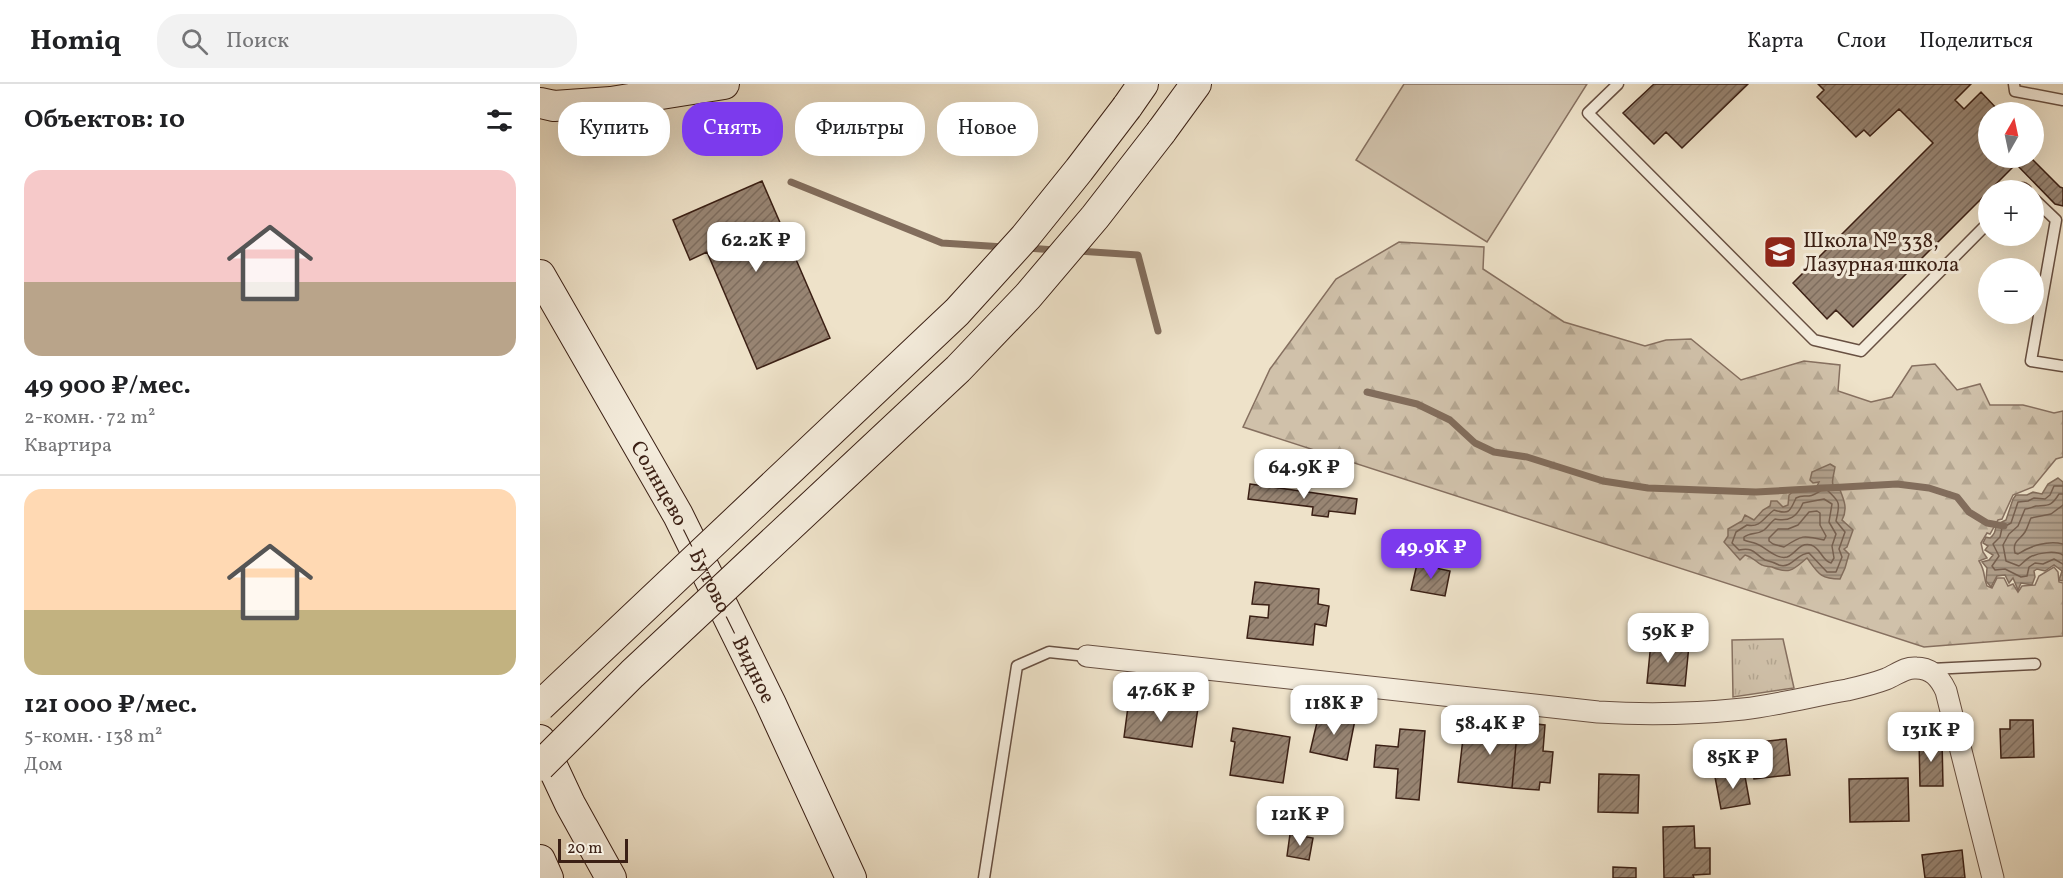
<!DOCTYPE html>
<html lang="ru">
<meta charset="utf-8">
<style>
:root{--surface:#fff;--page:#f2f2f2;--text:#202124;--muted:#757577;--line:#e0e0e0;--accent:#7c3aed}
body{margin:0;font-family:Vollkorn,serif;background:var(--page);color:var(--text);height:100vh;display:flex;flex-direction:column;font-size:22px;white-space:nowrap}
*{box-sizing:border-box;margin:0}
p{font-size:20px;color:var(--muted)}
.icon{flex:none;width:33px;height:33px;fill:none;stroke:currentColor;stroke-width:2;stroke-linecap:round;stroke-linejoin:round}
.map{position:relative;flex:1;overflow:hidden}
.drawer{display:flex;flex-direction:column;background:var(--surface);width:540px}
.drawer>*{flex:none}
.top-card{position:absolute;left:18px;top:18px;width:570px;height:54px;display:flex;gap:12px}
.needle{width:39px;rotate:9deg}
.fabs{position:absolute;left:1438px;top:18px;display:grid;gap:12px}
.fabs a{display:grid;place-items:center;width:66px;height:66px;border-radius:50%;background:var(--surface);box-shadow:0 6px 24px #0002;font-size:30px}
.scale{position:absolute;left:18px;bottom:15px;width:70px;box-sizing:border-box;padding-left:6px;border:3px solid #3b2015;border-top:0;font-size:16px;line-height:21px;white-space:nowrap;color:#3b2015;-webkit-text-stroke:4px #f4ecdc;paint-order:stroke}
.price{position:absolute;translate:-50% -51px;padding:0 14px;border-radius:12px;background:#fff;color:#222;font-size:20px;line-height:39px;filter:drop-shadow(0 2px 3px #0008)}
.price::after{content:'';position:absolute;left:50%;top:36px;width:18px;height:14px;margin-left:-9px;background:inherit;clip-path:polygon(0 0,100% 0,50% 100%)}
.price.on{background:var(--accent);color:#fff}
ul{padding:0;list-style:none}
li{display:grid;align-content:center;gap:12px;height:318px;padding:0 24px}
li+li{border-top:2px solid var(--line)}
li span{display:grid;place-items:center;height:186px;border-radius:18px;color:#555}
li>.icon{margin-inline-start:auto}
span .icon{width:108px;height:108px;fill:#fffc;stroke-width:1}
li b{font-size:26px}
h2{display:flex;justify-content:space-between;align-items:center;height:72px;padding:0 24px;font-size:26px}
.chip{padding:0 21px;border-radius:24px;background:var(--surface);box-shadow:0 6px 24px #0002;font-size:21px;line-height:54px}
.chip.on{background:var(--accent);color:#fff}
header{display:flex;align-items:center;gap:36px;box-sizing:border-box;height:84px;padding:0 30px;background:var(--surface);border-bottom:2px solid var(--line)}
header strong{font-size:28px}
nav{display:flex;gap:33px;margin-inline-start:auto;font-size:21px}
.search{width:420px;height:54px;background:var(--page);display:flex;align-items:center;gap:15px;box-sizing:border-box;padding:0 21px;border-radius:24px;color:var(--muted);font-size:22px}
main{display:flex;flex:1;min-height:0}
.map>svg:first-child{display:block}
.grass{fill:url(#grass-tufts);stroke:#867060;stroke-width:1.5}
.forest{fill:url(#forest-firs);stroke:#867060;stroke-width:1.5}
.pitch{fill:#d0c1aa;stroke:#867060;stroke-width:1.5}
.water{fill:url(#water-rules);stroke:#826d5c;stroke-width:1.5}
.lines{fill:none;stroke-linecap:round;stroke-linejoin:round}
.shore{stroke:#766050;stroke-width:1.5}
.stream{stroke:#826d5c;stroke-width:7}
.building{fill:url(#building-hatch);stroke:#3b2015;stroke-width:1.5}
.lane-casing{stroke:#685042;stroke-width:13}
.street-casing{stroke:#685042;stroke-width:23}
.secondary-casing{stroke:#3b2015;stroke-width:32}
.lane{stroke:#f4ecdc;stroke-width:10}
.street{stroke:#f4ecdc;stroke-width:21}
.secondary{stroke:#f4ecdc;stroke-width:30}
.secondary-bridge-casing{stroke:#3b2015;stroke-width:32;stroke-linecap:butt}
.secondary-bridge{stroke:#f4ecdc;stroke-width:30}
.labels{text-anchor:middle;stroke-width:6;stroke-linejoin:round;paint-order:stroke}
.poi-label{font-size:21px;fill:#3b2015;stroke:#f4ecdc;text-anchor:start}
.street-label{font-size:21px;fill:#3b2015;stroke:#f4ecdc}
</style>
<header>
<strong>Homiq</strong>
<div class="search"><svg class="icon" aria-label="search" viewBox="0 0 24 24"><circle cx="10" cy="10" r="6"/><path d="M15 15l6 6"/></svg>Поиск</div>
<nav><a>Карта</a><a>Слои</a><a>Поделиться</a></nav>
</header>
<main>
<section class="drawer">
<h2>Объектов: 10<svg class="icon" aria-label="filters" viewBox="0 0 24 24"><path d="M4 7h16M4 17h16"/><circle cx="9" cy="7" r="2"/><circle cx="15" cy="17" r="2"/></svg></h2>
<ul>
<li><span style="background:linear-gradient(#f6c9c9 60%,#b9a48a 0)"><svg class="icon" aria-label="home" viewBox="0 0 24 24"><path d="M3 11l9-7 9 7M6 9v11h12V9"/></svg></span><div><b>49 900 ₽/мес.</b><p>2-комн. · 72 m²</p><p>Квартира</p></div></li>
<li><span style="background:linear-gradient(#ffd9b3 65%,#c2b280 0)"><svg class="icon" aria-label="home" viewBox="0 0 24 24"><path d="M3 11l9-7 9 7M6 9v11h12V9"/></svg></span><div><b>121 000 ₽/мес.</b><p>5-комн. · 138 m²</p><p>Дом</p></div></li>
</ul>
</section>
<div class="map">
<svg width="1523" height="794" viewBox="0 0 1523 794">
<defs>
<pattern id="grass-tufts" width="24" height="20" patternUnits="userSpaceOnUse" patternTransform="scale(1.5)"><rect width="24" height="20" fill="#d0c1aa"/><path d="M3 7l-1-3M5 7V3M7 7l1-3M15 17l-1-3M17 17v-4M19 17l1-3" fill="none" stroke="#b4a691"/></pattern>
<pattern id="forest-firs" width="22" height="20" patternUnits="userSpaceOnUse" patternTransform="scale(1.5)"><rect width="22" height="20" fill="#d0c1aa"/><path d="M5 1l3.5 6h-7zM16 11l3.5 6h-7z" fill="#b4a691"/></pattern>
<pattern id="water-rules" width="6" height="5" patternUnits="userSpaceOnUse" patternTransform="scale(1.5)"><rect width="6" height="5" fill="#b1a08c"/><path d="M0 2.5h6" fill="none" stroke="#918271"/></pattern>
<pattern id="building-hatch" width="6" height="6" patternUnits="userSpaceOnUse" patternTransform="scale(1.5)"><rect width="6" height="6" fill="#988573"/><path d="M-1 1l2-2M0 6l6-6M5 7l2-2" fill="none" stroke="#7d6c5d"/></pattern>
</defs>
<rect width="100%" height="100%" fill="#eee2c9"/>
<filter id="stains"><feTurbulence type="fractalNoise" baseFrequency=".00333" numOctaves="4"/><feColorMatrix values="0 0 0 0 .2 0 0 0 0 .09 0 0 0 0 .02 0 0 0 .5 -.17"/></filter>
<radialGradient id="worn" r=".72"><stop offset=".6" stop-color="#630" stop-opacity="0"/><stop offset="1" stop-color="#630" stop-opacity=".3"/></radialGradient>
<path class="grass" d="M1243,555L1254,604L1193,613L1192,556Z"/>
<path class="forest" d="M859,158L944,163L943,185L1024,238L1105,262L1126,256L1151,255L1201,296L1264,277L1300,281L1298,307L1331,318L1352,313L1372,282L1395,280L1417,306L1440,300L1450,321H1483L1514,329L1523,327V373L1516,375L1493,403L1473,411L1462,435L1458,436L1450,450L1447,449L1441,459L1443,468L1447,474L1439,477C1446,488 1443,493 1447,502L1452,504L1457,494H1464L1468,502L1473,500L1478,508L1482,502L1495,501L1499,492L1514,483L1518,488L1519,498L1523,499V552L1384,563L703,343L730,285L796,195Z"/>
<path class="pitch" d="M864,0H1047L947,158L816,76Z"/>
<path class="water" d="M1290,380L1295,383C1294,391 1290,400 1295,406H1300C1304,416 1308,425 1302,436L1313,446L1307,463L1304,465L1309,470L1305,484L1300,495C1280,495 1278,489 1267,474C1254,485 1250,491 1232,483C1229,482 1225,483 1222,481C1215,478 1214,473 1205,471L1200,476L1184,458L1188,452V445L1202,437L1205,431L1214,436L1223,426L1230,422L1231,417H1237L1243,423L1248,421L1249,411L1256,405L1270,406L1276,404L1279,398L1273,399L1270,396L1272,388Z
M1518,394L1523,398V497L1519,496L1522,487L1514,481L1505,487L1497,485L1494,487L1495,493L1492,501L1481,499L1478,506L1473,494L1469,499L1465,491L1457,492L1451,503L1446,497L1447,484L1442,478L1449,476L1453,471L1445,466L1448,462L1443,459L1446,453L1450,454C1461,445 1448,444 1466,436L1473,415L1476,411H1487L1493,408L1502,410L1508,400Z"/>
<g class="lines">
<path class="shore" d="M1523,402H1514L1510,411L1505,415L1494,414L1488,417L1478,418L1471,439L1462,444L1460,453L1453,460L1459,472L1452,482L1455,486L1465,485L1481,493L1487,492L1489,483L1495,479L1503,480L1514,475L1523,480
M1285,404C1299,418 1301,416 1296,437L1305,448L1299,465L1302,473L1296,488H1287L1269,469C1257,469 1252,485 1239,481C1235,479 1229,477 1225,476C1214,470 1215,463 1199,466L1192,459L1196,448L1207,441C1221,444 1224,433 1234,426C1250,431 1250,427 1256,414C1261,411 1263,412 1269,412C1275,411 1280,407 1285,404Z
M1523,410H1519C1511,423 1508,421 1496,422C1492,423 1489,425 1485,425L1478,442L1469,450L1463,461L1466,477L1479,482C1482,480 1485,476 1490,473C1498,469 1515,466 1523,471
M1284,415L1292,420L1289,438L1296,450L1292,462L1294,474L1291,479C1282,477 1281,464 1271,461C1259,458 1256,470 1247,473C1237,476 1225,463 1217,460C1213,458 1208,458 1204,456V453C1211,448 1217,451 1224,446C1228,443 1230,439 1235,435C1249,438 1257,433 1263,419Z
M1523,421L1511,430L1491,434C1489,438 1488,443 1485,448C1480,456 1472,457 1475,469L1478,470C1490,462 1508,456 1523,460
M1277,427L1280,429V441L1286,452L1284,456C1263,451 1262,451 1244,463L1233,460L1229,457V454L1238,445H1248L1258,441L1269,428Z"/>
<path class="stream" d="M251,98L402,159L464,163
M487,164L515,166
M538,167L598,171L618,247
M827,308L877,320L910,336L935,359L954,368L987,373L1063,397L1108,404L1216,408L1357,400L1389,404L1417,413L1429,428L1447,439L1464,442"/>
</g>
<path class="building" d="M1114,0H1208L1142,64L1126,48L1114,60L1083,29Z
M1278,0H1431L1415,16L1424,25L1441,8L1460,28H1449V74H1491L1520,103L1523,104V122L1515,120L1476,80L1313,243L1296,226L1287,235L1253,199L1393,59L1359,25L1330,52L1324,46L1316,53L1277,13L1284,6Z
M222,97L290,254L217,285L167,168L150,176L133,136Z
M710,400L817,415L815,430L789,427L788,433L772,431L773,423L708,415Z
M877,480L910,487L905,512L871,506Z
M715,498L779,505L778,520L789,522L786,542L775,540L773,561L707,554L710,532L728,534L729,521L712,520Z
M1111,558L1149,561L1145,602L1107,599Z
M589,615L658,624L652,663L584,653Z
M803,628L816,631L807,676L770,668L779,630L802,635Z
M950,635L978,638L972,704L918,698L923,654L948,656Z
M1470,636H1493L1494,673L1461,674L1460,645H1470Z
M978,638L1005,641L1003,667L1013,668L1010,699L1000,698L999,706L972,704Z
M693,644L750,653L743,699L690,691L695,658L691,657Z
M860,645L885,647L879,716L856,714L858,685L834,683L836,661L858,663Z
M1246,655L1250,691L1214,695L1209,659Z
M1379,655H1402L1403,702H1380Z
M1204,687L1210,720L1181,725L1175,693Z
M1059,690L1099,691L1098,729L1058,728Z
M1368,694L1369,737L1310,738L1309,695Z
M1154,742L1155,764H1170V790L1153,791L1154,794H1124L1123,743Z
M750,750L773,754L769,776L747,772Z
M1422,766L1425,794H1385L1382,771Z
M1073,783L1096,784V794H1073Z"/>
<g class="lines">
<g class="lane-casing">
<path id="lane" d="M1078,0L1048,29L1274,256L1321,267L1449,138
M1474,0L1475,7L1523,16
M1480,106L1483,104L1486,106
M1494,115L1516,136L1491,277L1523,282
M1391,585L1495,580
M444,794L477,582L509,568L547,572"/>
</g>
<g class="street-casing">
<path id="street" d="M547,572L1058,628C1106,631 1155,630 1203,625C1238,621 1272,612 1307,606C1320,603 1333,600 1346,595C1356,591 1365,583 1376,584C1392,584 1400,594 1406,607L1453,794"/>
</g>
<g class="secondary-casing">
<g id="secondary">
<path d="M0,19L14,22L71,18L184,0"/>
<path d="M587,23L603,0"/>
<path d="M621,48L656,0"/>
<path id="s1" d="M0,191L138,431L230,618L311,794"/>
<path d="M0,656L30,720L71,794"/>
<path d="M0,776L8,794"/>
</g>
</g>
<use href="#lane" class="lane"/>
<use href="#street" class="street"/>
<use href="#secondary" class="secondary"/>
<g class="secondary-bridge-casing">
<path id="secondary-bridge" d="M0,622L417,228L485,153L539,86L587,23
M0,682L92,590L418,285L488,212L555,133L621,48"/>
</g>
<use href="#secondary-bridge" class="secondary-bridge"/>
</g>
<defs>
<g id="school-square" transform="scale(1.725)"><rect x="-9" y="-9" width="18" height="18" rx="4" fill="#8f2418" stroke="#f4ecdc"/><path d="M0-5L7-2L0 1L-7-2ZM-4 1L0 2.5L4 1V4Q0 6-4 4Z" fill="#fff"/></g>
</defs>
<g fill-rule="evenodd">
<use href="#school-square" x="1240" y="168"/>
</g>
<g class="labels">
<g class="poi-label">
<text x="1263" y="163">Школа № 338,<tspan x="1263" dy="24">Лазурная школа</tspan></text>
</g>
<g class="street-label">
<text dy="7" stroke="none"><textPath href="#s1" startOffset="339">Солнцево — Бутово — Видное</textPath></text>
</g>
</g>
<rect width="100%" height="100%" filter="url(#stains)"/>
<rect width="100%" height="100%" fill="url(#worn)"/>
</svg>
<div class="fabs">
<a><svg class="needle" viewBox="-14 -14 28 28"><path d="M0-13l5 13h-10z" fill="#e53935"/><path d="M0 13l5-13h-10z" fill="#757577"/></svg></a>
<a>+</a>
<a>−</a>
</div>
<div class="scale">20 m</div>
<b class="price" style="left:216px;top:189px">62.2K ₽</b>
<b class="price" style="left:764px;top:416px">64.9K ₽</b>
<b class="price on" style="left:891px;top:496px">49.9K ₽</b>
<b class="price" style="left:1128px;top:580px">59K ₽</b>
<b class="price" style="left:621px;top:639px">47.6K ₽</b>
<b class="price" style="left:794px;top:652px">118K ₽</b>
<b class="price" style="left:950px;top:672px">58.4K ₽</b>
<b class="price" style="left:1391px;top:679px">131K ₽</b>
<b class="price" style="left:1193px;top:706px">85K ₽</b>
<b class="price" style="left:760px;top:763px">121K ₽</b>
<div class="top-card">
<a class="chip">Купить</a>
<a class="chip on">Снять</a>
<a class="chip">Фильтры</a>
<a class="chip">Новое</a>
</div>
</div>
</main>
